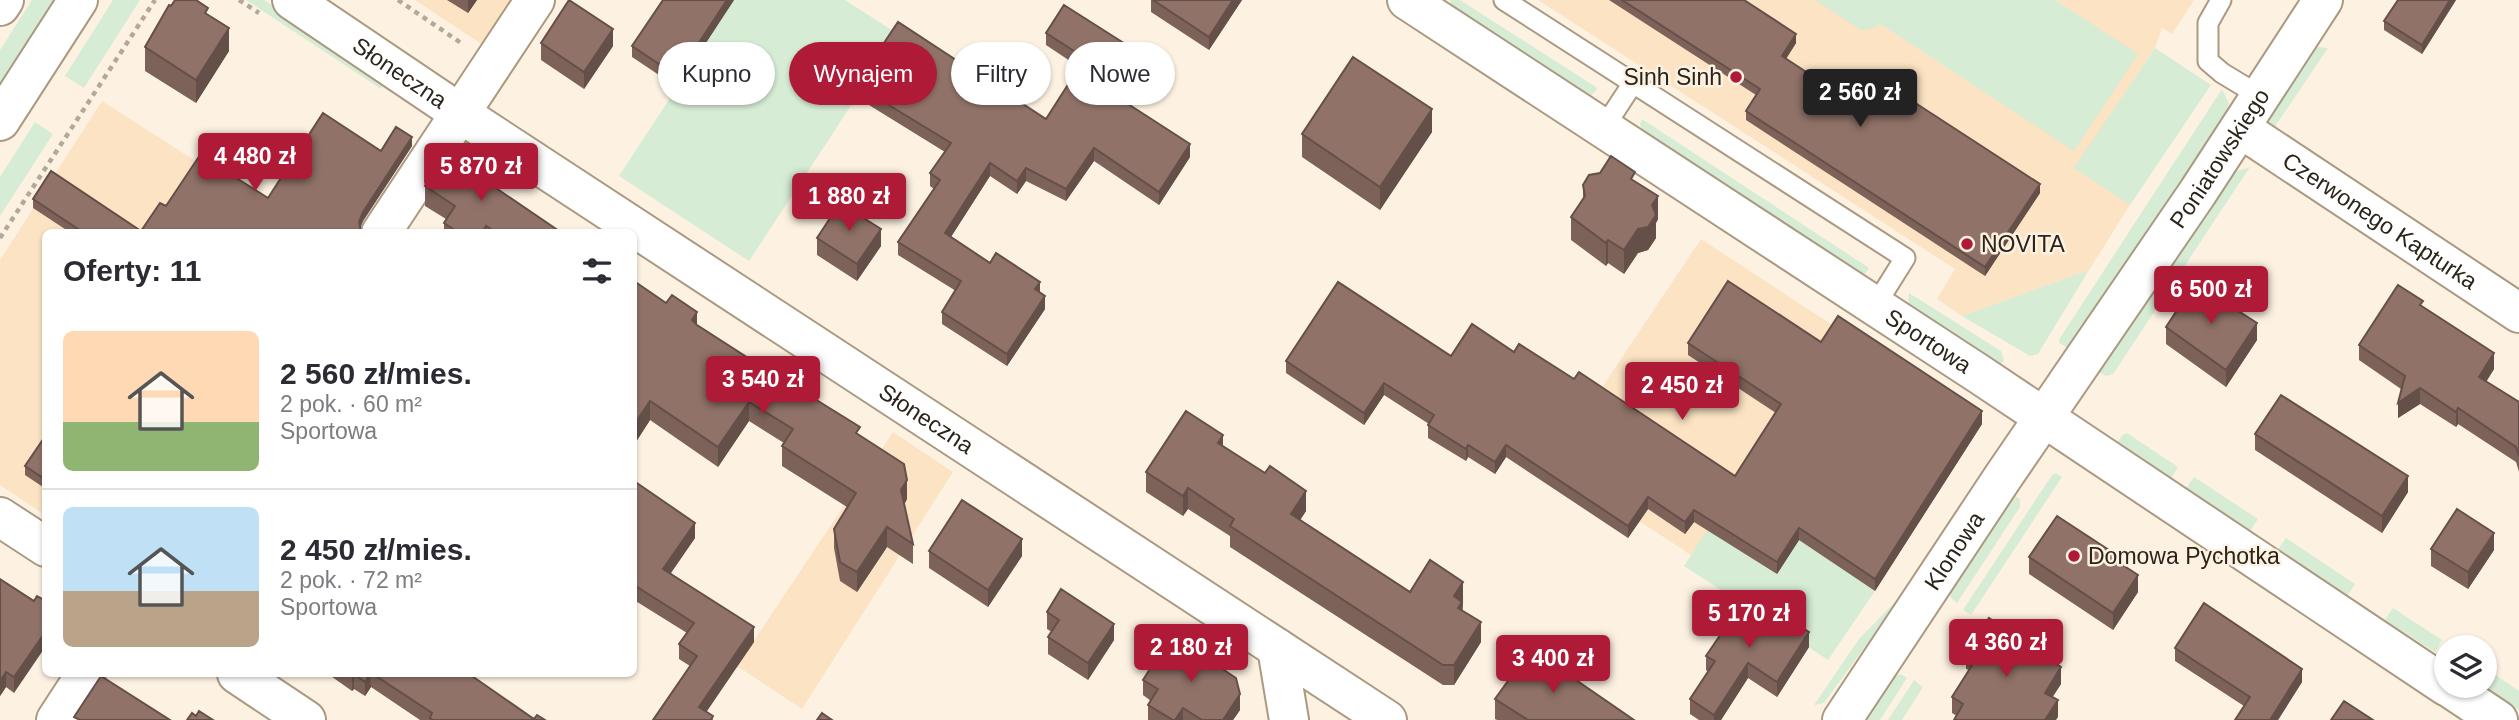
<!DOCTYPE html>
<html lang="pl">
<meta charset="utf-8">
<style>
:root{--surface:#fff;--page:#f7f7f7;--text:#2b2b33;--muted:#7c7c81;--line:#e1e1e2;--accent:#af1a37}
body{margin:0;font-family:Arial,sans-serif;background:var(--page);color:var(--text);height:100vh;display:flex;flex-direction:column;font-size:26px;white-space:nowrap}
*{box-sizing:border-box;margin:0}
p{font-size:23px;color:var(--muted)}
.icon{flex:none;width:38px;height:38px;fill:none;stroke:currentColor;stroke-width:2;stroke-linecap:round;stroke-linejoin:round}
.map{position:relative;flex:1;overflow:hidden}
.details{position:absolute;left:42px;top:229px;width:595px;height:448px;display:flex;flex-direction:column;background:var(--surface);border-radius:10px;box-shadow:0 2px 5px #0004}
.details>*{flex:none}
.top-card{position:absolute;left:658px;top:42px;width:665px;height:63px;display:flex;gap:14px}
.buttons{position:absolute;left:2434px;top:635px;display:grid;gap:14px}
.buttons a{display:grid;place-items:center;width:63px;height:63px;border-radius:50%;background:var(--surface);box-shadow:0 2px 5px #0004;font-size:35px}
.price{position:absolute;translate:-50% -60px;padding:0 16px;border-radius:7px;background:var(--accent);color:#fff;font-size:23px;line-height:46px;filter:drop-shadow(0 2px 4px #0008)}
.price::after{content:'';position:absolute;left:50%;top:42px;width:21px;height:16px;margin-left:-10px;background:inherit;clip-path:polygon(0 0,100% 0,50% 100%)}
.price.selected{background:#222;color:#fff}
ul{padding:0;list-style:none}
li{display:flex;align-items:center;gap:21px;height:175px;padding:0 21px}
li+li{border-top:2px solid var(--line)}
li span{display:grid;place-items:center;flex:none;width:196px;height:140px;border-radius:10px;color:#555}
li>.icon{margin-inline-start:auto}
span .icon{width:84px;height:84px;fill:#fffc;stroke-width:1}
li b{font-size:30px}
h2{display:flex;justify-content:space-between;align-items:center;height:84px;padding:0 21px;font-size:30px}
.chip{padding:0 24px;border-radius:32px;background:var(--surface);box-shadow:0 2px 5px #0004;font-size:24px;line-height:63px}
.chip.selected{background:var(--accent);color:#fff}
.map>svg:first-child{display:block}
.built{fill:#fbe3c3}
.green{fill:#d6ecd5}
.lines{fill:none;stroke-linecap:round;stroke-linejoin:round}
.lane-casing{stroke:#ab9980;stroke-width:23}
.street-casing{stroke:#ab9980;stroke-width:42}
.secondary-casing{stroke:#ab9980;stroke-width:42}
.path{stroke:#b2a89b;stroke-width:4.5;stroke-dasharray:5 5;stroke-linecap:butt}
.lane{stroke:#fff;stroke-width:19}
.street{stroke:#fff;stroke-width:38}
.secondary{stroke:#fff;stroke-width:38}
.wall{fill:#7c6259}
.shaded-wall{fill:#655049}
.building{fill:#907268;stroke:#655049;stroke-width:2}
.poi-dot{fill:#af1a37;stroke:#fdf2e2;stroke-width:2.5}
.labels{text-anchor:middle;stroke-width:5;stroke-linejoin:round;paint-order:stroke}
.street-label{font-size:23px;fill:#2b241a;stroke:#fdf2e2}
.poi-label{font-size:23px;fill:#2b241a;stroke:#fdf2e2;text-anchor:start}
</style>
<div class="map">
<svg width="2519" height="720" viewBox="0 0 2519 720">
<rect width="100%" height="100%" fill="#fdf2e2"/>
<path class="built" d="M415,0H520L489,49Z
M1538,0H2194L2172,34L2162,28L2155,48L2075,168L2130,205L2089,270L1962,316L1937,299L1955,269Z
M102,101L308,233H46L45,515L0,485V260Z
M1701,239L1982,423L1875,591L1732,494L1691,555L1639,521L1599,392Z
M893,432L953,472L802,709L737,666Z"/>
<path class="green" d="M32,0H56L0,88V50Z
M113,0H140L84,88L65,76Z
M246,0H264L387,80L381,89Z
M734,0H845L898,34L749,261L619,176Z
M1450,0H1460L1596,87L1597,90L1589,97L1451,6Z
M1815,0H2055L2138,54L2074,151L1882,25H1877L1876,28L1861,30Z
M2319,47L2328,48L2274,128L2270,125L2269,116L2309,51Z
M2155,48L2211,85L2130,205L2074,168Z
M2222,89L2229,103L2227,114L2072,350L2059,343L2060,338Z
M1642,119L1869,268L1865,274H1858L1643,132L1640,124Z
M35,122L53,134L0,216V177Z
M2250,167L2113,374L2106,376L2097,371L2231,173Z
M2089,270L2038,354L2030,356L1962,316Z
M1909,293L2001,351L2004,360L2000,366L1908,304Z
M2127,433L2178,467L2169,482L2116,444L2123,435Z
M2056,473L2062,477L1971,615L1963,610L2052,475Z
M2194,477L2258,519L2250,531L2185,490Z
M1731,493L1875,591L1828,660L1684,566Z
M2011,494L2020,499V507L1957,603L1951,598L1949,593Z
M2286,538L2355,584L2347,597L2277,551Z
M1904,593L1824,703L1814,705L1859,639Z
M2393,608L2442,640L2435,652L2385,620Z
M2485,668L2519,691V710L2483,686H2485Z
M1901,674L1907,678L1880,720H1862L1892,677Z
M1914,680L1923,687L1902,720H1888Z"/>
<g class="lines">
<g class="lane-casing">
<path id="lane" d="M1504,0L1905,258L1875,306
M2221,0L2208,23V61L2222,73L2260,96
M1603,129L1633,83"/>
</g>
<g class="street-casing">
<g id="street">
<path id="s1" d="M292,0L461,114L1387,720"/>
<path id="s2" d="M2240,128L2519,313"/>
<path d="M381,233L535,0"/>
<path d="M0,517L46,547"/>
<path d="M1277,648L1289,720"/>
<path d="M237,674L306,720"/>
<path d="M56,720L86,674"/>
<path id="s3" d="M1842,720L2003,477L2198,192L2323,0"/>
</g>
</g>
<g class="secondary-casing">
<g id="secondary">
<path id="s4" d="M1407,0L1979,374L2446,686"/>
<path d="M0,6L4,0"/>
<path d="M0,121L78,0"/>
<path d="M2447,686L2498,720"/>
</g>
</g>
<path class="path" d="M239,0L259,13
M398,0L464,45
M0,238L155,0"/>
<use href="#lane" class="lane"/>
<use href="#street" class="street"/>
<use href="#secondary" class="secondary"/>
</g>
<path class="wall" d="M447,0H477L468,13Z
M663,0H734L677,87L632,57V46Z
M1151,0H1242L1209,50L1151,12Z
M1609,0H1744L1796,43L1786,59L1858,106L2040,193L1985,276L1746,120V111L1756,95Z
M2398,0H2456L2422,54L2384,30V21Z
M171,6L208,15L229,51L196,103L145,71V47Z
M1046,33L1152,74L1131,105L1190,157L1159,205L1094,161L1066,201L1026,181L1017,194L990,176L951,237L990,263L1040,292L1045,309L1007,366L942,324V312L956,291L898,255V242L934,189L930,186V173L945,152L856,97V85L1046,119L1079,67L1046,45Z
M541,43L613,46L584,89L541,60Z
M1432,132L1380,210L1302,157V134Z
M412,146L363,221L360,228L361,233H71L33,208V199L141,231L166,206L268,198L381,151Z
M1635,182L1658,219L1656,223V238L1648,250L1638,253L1624,274L1608,263L1606,266L1571,240V217L1583,199V185Z
M425,186L562,233H444V223L446,219L425,206Z
M817,238L881,246L857,281L817,255Z
M666,303L697,312V325L860,436L907,499L904,505L913,544V564L887,547L857,592L840,581L834,548V529L847,507L782,466V446L784,443L749,421L718,467L650,420L634,445Z
M2423,307L2494,369L2486,382L2519,402V472L2516,462L2458,424L2456,427L2420,404L2398,418L2401,389L2359,360V345Z
M2166,327L2257,340L2226,387L2166,344Z
M1821,342L1982,424L1875,591L1799,540L1777,574L1694,522L1685,534L1648,509L1628,538L1506,457L1495,474L1468,457L1466,461L1428,438V425L1429,424L1384,395L1364,425L1286,373V361L1451,356L1514,352L1574,379L1735,476L1776,413L1688,355V343Z
M2255,434L2408,492L2382,533L2255,450Z
M46,435V489L25,475V466Z
M1223,446L1306,511L1300,520L1410,592L1463,602L1462,611L1481,642L1454,685H1443L1230,547V536L1188,509L1183,516L1146,492V472Z
M634,481L695,538L671,573L754,642L706,711L713,720H653L690,666L679,659V644L687,633L634,600Z
M2431,549L2494,550L2468,589L2431,566Z
M929,551L1022,556L988,607L929,568Z
M2029,557L2115,560L2138,592L2113,630L2029,574Z
M0,579L34,601L14,693L6,687L0,696Z
M1047,612L1114,640L1088,680L1048,654V637L1052,632L1047,629Z
M1809,647L1777,697L1748,678L1721,720H1699L1690,714V699L1708,672L1706,670V656Z
M2175,648L2302,682L2278,720H2235L2244,706L2175,661Z
M1966,652L2061,684L2052,697L2058,717L1957,716L1952,713V697L1969,670L1966,669Z
M328,674H469L534,719L545,720H420L371,687L365,696L354,689L352,691Z
M1143,680L1240,710L1233,720H1148V705L1151,701L1143,695Z
M1495,699L1634,720H1497L1495,719Z"/>
<path class="shaded-wall" d="M468,0H477L468,13Z
M727,0H734L677,87V76Z
M1233,0H1242L1209,50V37Z
M2450,0H2456L2422,54V45Z
M229,28V51L196,103V80Z
M613,29V46L584,89V72Z
M1796,34V43L1782,65V56Z
M1152,61V74L1125,114V102Z
M1432,109V132L1380,210V187Z
M412,137V146L363,221L359,231V222L363,212Z
M1190,144V157L1159,205V192Z
M1094,148V161L1066,201V189Z
M990,163V176L945,246V233Z
M1026,168V181L1017,194V181Z
M2040,184V193L1985,276V267Z
M1658,196V219L1656,223V238L1648,250L1638,253L1624,274V250Z
M881,229V246L857,281V264Z
M1608,240V263L1606,266V243Z
M1040,282V295L1035,289Z
M1045,296V309L1007,366V354Z
M697,312V331L692,320Z
M2257,323V340L2226,387V370Z
M2494,353V369L2479,393V377Z
M1384,383V395L1364,425V413Z
M2420,388V404L2398,418V403Z
M650,401V420L634,445V425Z
M749,402V421L718,467V447Z
M2458,408V424L2456,427V412Z
M1982,411V424L1875,591V579Z
M1223,435V456L1218,443Z
M1468,445V457L1466,461V449Z
M1506,445V457L1495,474V462Z
M2408,476V492L2382,533V516Z
M907,480V499L901,510V490Z
M1188,488V509L1183,516V496Z
M1306,491V511L1291,534V514Z
M1648,497V509L1628,538V526Z
M1694,510V522L1685,534V522Z
M695,523V538L663,584V569Z
M887,527V547L857,592V572Z
M1799,528V540L1777,574V562Z
M2494,533V550L2468,589V572Z
M1022,539V556L988,607V590Z
M2138,575V592L2113,630V613Z
M1463,582V602L1462,622L1454,596Z
M1481,622V642L1454,685V665Z
M1114,624V640L1088,680V663Z
M754,627V642L701,720L699,707Z
M46,631V646L14,693V677Z
M1809,632V647L1777,697V682Z
M1748,663V678L1721,720H1714V715Z
M2061,667V684L2045,709V693Z
M2302,669V682L2278,720H2270Z
M6,672V687L0,696V681Z
M354,674V689L352,691V676Z
M370,674L371,687L365,696V682Z
M1240,694V710L1233,720H1223Z
M2058,700V717L2056,720H2045Z
M1183,708V720H1175Z"/>
<path class="building" d="M175,0H196L208,8L205,13L229,28L196,80L145,47L169,5L171,6Z
M569,0L613,29L584,72L541,43Z
M663,0H727L677,76L632,46Z
M1153,0H1233L1209,37Z
M1622,0H1744L1796,34L1782,56L1858,106L1877,78L2040,184L1985,267L1746,111L1760,89Z
M2398,0H2450L2422,45L2384,21Z
M1064,5L1152,61L1125,102L1190,144L1159,192L1094,148L1066,189L1026,168L1017,181L990,163L945,233L990,263L996,253L1040,282L1035,289L1045,296L1007,354L942,312L961,281L898,242L940,180L930,173L951,143L856,85L898,22L1046,119L1085,58L1046,33Z
M1353,57L1432,109L1380,187L1302,134Z
M323,113L381,151L396,127L412,137L363,212L359,222L361,233H84L33,199L51,171L141,231L160,203L166,206L200,155L268,198Z
M446,154L562,233H497L486,226L482,233H459L444,223L455,206L425,186Z
M1611,156L1635,172L1631,179L1658,196L1652,205L1656,215L1648,227L1638,229L1624,250L1608,240L1606,243L1571,217L1585,196L1583,185L1589,175L1600,173Z
M840,203L881,229L857,264L817,238Z
M634,281L666,303L672,295L697,312L692,320L697,325L796,389L797,388L860,427L856,433L904,464L907,480L901,490L913,544L887,527L857,572L840,562L834,529L856,493L782,446L793,429L749,402L718,447L650,401L634,425Z
M1728,281L1821,342L1838,316L1982,411L1875,579L1799,528L1777,562L1694,510L1685,522L1648,497L1628,526L1506,445L1495,462L1468,445L1466,449L1428,425L1434,415L1384,383L1364,413L1286,361L1338,282L1451,356L1472,324L1514,352L1519,344L1574,379L1579,372L1735,476L1781,404L1688,343Z
M2195,283L2257,323L2226,370L2166,327Z
M2398,285L2423,301L2420,305L2494,353L2479,377L2519,402V456L2516,447L2458,408L2456,412L2420,388L2398,403L2405,376L2359,345Z
M2281,395L2408,476L2382,516L2255,434Z
M1186,411L1223,435L1218,443L1265,473L1270,466L1306,491L1291,514L1410,592L1430,560L1463,582L1454,596L1462,602L1458,608L1481,622L1454,665H1443L1230,526L1234,519L1188,488L1183,496L1146,472Z
M46,435V480L25,466Z
M634,481L695,523L663,569L754,627L699,707L713,716L711,720H653L697,656L679,644L694,623L634,585Z
M962,500L1022,539L988,590L929,551Z
M2457,509L2494,533L2468,572L2431,549Z
M2057,516L2115,554L2112,558L2138,575L2113,613L2029,557Z
M0,579L34,601L37,596L46,601V631L14,677L6,672L0,681Z
M1061,589L1114,624L1088,663L1048,637L1059,620L1047,612Z
M1749,593L1809,632L1777,682L1748,663L1714,715L1690,699L1715,661L1706,656Z
M2204,603L2302,669L2270,720H2235L2250,697L2175,648Z
M1989,618L2061,667L2045,693L2058,700L2045,720H1954L1963,704L1952,697L1976,659L1966,652Z
M1172,635L1236,678L1240,694L1223,720H1202L1183,708L1175,720H1173L1148,705L1158,689L1143,680Z
M1531,649L1634,720H1528L1495,699Z
M349,674H370L365,682L354,674L352,676Z
M373,674H469L534,719L537,715L545,720H433L430,718L432,713Z
M101,676L170,720H80L74,717Z
M2344,701L2373,720H2331Z
M199,711L213,720H187L192,713L196,716Z
M822,713L832,720H817Z"/>
<g class="poi-dot">
<circle cx="1736" cy="77" r="7"/>
<circle cx="1967" cy="244" r="7"/>
<circle cx="2074" cy="556" r="7"/>
</g>
<g class="labels">
<g class="street-label">
<text dy="8" stroke="none"><textPath href="#s1" startOffset="130">Słoneczna</textPath></text>
<text dy="8" stroke="none"><textPath href="#s3" startOffset="677">Poniatowskiego</textPath></text>
<text dy="8" stroke="none"><textPath href="#s2" startOffset="168">Czerwonego Kapturka</textPath></text>
<text dy="8" stroke="none"><textPath href="#s4" startOffset="623">Sportowa</textPath></text>
<text dy="8" stroke="none"><textPath href="#s1" startOffset="760">Słoneczna</textPath></text>
<text dy="8" stroke="none"><textPath href="#s3" startOffset="203">Klonowa</textPath></text>
</g>
<g class="poi-label">
<text x="1722" y="85" text-anchor="end">Sinh Sinh</text>
<text x="1981" y="252">NOVITA</text>
<text x="2088" y="564">Domowa Pychotka</text>
</g>
</g>
</svg>
<div class="buttons">
<a><svg class="icon" aria-label="layers" viewBox="0 0 24 24"><path d="M12 4l9 5-9 5-9-5zM3 14l9 5 9-5"/></svg></a>
</div>
<b class="price selected" style="left:1860px;top:129px">2 560 zł</b>
<b class="price" style="left:255px;top:193px">4 480 zł</b>
<b class="price" style="left:481px;top:203px">5 870 zł</b>
<b class="price" style="left:849px;top:233px">1 880 zł</b>
<b class="price" style="left:2211px;top:326px">6 500 zł</b>
<b class="price" style="left:763px;top:416px">3 540 zł</b>
<b class="price" style="left:1682px;top:422px">2 450 zł</b>
<b class="price" style="left:1749px;top:650px">5 170 zł</b>
<b class="price" style="left:2006px;top:679px">4 360 zł</b>
<b class="price" style="left:1191px;top:684px">2 180 zł</b>
<b class="price" style="left:1553px;top:695px">3 400 zł</b>
<div class="top-card">
<a class="chip">Kupno</a>
<a class="chip selected">Wynajem</a>
<a class="chip">Filtry</a>
<a class="chip">Nowe</a>
</div>
<section class="details">
<h2>Oferty: 11<svg class="icon" aria-label="filters" viewBox="0 0 24 24"><path d="M4 7h16M4 17h16"/><circle cx="9" cy="7" r="2"/><circle cx="15" cy="17" r="2"/></svg></h2>
<ul>
<li><span style="background:linear-gradient(#ffd9b3 65%,#8fb573 0)"><svg class="icon" aria-label="home" viewBox="0 0 24 24"><path d="M3 11l9-7 9 7M6 9v11h12V9"/></svg></span><div><b>2 560 zł/mies.</b><p>2 pok. · 60 m²</p><p>Sportowa</p></div></li>
<li><span style="background:linear-gradient(#bfe0f5 60%,#b9a48a 0)"><svg class="icon" aria-label="home" viewBox="0 0 24 24"><path d="M3 11l9-7 9 7M6 9v11h12V9"/></svg></span><div><b>2 450 zł/mies.</b><p>2 pok. · 72 m²</p><p>Sportowa</p></div></li>
</ul>
</section>
</div>
